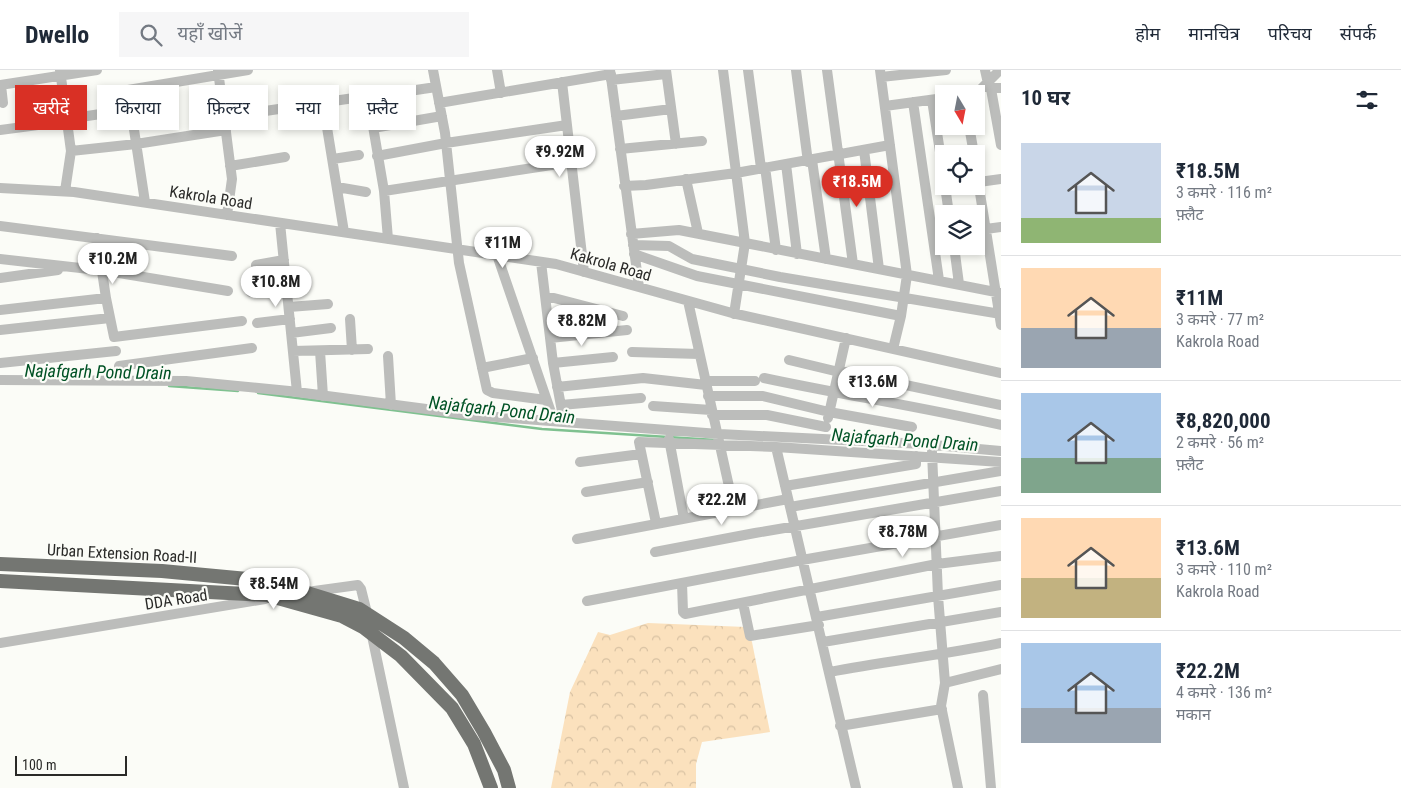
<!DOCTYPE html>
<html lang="hi">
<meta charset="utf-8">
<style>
:root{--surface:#fff;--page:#f6f6f7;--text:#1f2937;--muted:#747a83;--line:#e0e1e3;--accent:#d93025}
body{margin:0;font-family:"Roboto Condensed","Noto Sans Devanagari",sans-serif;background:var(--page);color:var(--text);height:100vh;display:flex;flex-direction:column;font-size:19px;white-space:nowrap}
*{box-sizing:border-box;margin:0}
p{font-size:16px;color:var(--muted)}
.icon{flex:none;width:28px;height:28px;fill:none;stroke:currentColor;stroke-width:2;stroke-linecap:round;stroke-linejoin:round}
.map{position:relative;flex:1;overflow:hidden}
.side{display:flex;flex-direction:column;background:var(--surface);width:400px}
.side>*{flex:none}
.hud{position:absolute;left:15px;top:15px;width:475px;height:45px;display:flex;gap:10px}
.needle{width:32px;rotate:170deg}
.fabs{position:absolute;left:935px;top:15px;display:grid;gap:10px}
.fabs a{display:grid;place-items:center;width:50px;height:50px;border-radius:0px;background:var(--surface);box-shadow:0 2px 8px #0003;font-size:25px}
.scale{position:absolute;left:15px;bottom:12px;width:112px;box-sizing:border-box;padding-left:5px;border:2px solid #2a2a28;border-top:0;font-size:14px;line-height:18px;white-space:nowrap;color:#2a2a28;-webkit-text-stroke:4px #fbfcf7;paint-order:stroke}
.price{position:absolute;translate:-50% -42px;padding:0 11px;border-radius:18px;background:#fff;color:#222;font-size:16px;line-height:32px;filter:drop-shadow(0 1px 2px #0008)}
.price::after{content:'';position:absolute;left:50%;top:30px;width:15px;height:11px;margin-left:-8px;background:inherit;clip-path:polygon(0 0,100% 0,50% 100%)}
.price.on{background:var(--accent);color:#fff}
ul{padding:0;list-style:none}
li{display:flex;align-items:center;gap:15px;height:125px;padding:0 20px}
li+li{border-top:1px solid var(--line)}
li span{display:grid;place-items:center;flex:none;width:140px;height:100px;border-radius:0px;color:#555}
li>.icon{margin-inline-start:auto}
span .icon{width:60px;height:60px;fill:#fffc;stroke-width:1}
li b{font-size:21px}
h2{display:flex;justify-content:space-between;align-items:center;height:60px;padding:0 20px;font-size:21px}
.pill{padding:0 18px;border-radius:0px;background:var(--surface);box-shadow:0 2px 8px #0003;font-size:18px;line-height:45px}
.pill.on{background:var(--accent);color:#fff}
header{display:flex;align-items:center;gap:30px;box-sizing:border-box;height:70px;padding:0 25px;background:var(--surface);border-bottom:1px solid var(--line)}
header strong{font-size:24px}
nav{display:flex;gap:28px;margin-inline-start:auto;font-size:18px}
.search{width:350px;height:45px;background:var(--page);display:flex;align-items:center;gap:12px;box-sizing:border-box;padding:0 18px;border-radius:0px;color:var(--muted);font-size:19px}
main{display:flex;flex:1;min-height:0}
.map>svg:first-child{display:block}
.park{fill:url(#park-crowns)}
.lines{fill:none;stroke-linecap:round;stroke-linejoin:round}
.stream{stroke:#7fc190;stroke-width:2.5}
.minor{stroke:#bcbdbb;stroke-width:10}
.highway{stroke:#747672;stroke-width:14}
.labels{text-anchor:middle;stroke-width:4.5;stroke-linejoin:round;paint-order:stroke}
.street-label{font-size:16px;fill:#2a2a28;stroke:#fbfcf7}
.water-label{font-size:18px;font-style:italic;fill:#005225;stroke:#fbfcf7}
</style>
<header>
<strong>Dwello</strong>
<div class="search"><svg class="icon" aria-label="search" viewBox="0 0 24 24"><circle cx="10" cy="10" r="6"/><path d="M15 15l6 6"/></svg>यहाँ खोजें</div>
<nav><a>होम</a><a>मानचित्र</a><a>परिचय</a><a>संपर्क</a></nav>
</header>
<main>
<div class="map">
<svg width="1001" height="718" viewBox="0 0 1001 718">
<defs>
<pattern id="park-crowns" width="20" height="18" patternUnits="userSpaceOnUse" patternTransform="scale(1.25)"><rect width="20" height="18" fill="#fbe1bd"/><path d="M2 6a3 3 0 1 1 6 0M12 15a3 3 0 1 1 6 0" fill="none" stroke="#d7c1a2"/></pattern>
</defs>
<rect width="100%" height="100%" fill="#fbfcf7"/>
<path class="park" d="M648,553L746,557L752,572L770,662L702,672L696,694V718H551L570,622L598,562L610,565Z"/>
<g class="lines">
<path class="stream" d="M169,316L238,321
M258,323L542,359L715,370"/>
<path class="minor" d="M60,0L71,81
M218,0L232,109L227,145
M433,0L445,63L459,193L487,320L493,323L546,330
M497,0L501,23
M610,0L639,217
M666,0L676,74
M723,0L745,173L734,244
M748,0L761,98
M796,0L808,92
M827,0L853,194
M985,0L989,18H1001
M881,7L946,0
M611,10L666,4
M562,12L584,202
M0,15L97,0
M1,15L3,33
M991,19L1001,75
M976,24L1000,0
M368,27L384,121L388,169
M362,28L436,17
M932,30L944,108
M913,32L939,210
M323,33L344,162
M439,33L611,4
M885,36L944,28
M616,46L671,39
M224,47L354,28
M67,49L114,42
M969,56L974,84
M373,58L442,46
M0,60L68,51
M620,79L702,71
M864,80L879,199
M377,86L446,73L567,55
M333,89L359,85
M812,90L826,189
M786,94L797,184
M230,96L285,87
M765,97L776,180
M976,98L1001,255
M686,109L698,163
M979,112L1001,109
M624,116L646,115L736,103L890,75
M945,116L949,144
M337,117L366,122
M0,118L74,122L556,194L732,243L1001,303
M65,121L71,81L136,74L226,60
M384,121L571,92
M145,132L128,20L248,0
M280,153L297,322
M0,156L232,186
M986,159L1001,157
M631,164L679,160L1001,223
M97,168L106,228
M633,175L669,176L692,189L780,207L1001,244
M954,176L959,214
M634,184L697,206L901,246L907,205L880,0
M497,185L554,351
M0,189L107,201L228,221
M541,192L553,293L564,352
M256,195L284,190
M0,208L58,200
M251,222L287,217
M546,228H554L623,246
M688,231L734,439
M289,237L328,234
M0,240L106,228L114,267L242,251
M350,249L352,280
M257,253L290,249
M0,260L110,248
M291,263L331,258
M550,268L627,260
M893,279L901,246
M293,281L368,279
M320,281L323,326
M632,282L699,284
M388,286L391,335
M789,290L839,302
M0,293L116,281
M553,293L613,287
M119,296L252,278
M482,298L533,288
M839,301L1001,335
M764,308C843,325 923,337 1001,355
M0,310L186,311L289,321L472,345L719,364L923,374L1001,381
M705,311H755
M557,317L643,308L706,315
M708,326H763L829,342L912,357
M561,335L641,328
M653,336L711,340
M712,345H767L826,357
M828,348L846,268
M669,369L684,449
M932,382L938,526L945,613L941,636L958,718
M580,392L641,384
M785,416L916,394V386
M586,422L648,412
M790,437L1001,401
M656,453L639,372L776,377
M577,469L788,429
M655,482L755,463L1001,421
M682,513L683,542L685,544L937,494L1001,486
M307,522L358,515L361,519L368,547
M587,531L802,490L1001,455
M743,533L750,566L819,555
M817,547L1001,515
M371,561L404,718
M823,572L1001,542
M0,573L265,529
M830,602C887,591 944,585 1001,573
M945,613L1001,599
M983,625L991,718
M840,656L942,639
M856,718L776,377L1001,392"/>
<path class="highway" d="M0,494L162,501L268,511L359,539L404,568L434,593L462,625L484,662L504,700L509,718
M0,511L267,525L342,546L363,557L401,586L452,638L474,674L491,718"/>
</g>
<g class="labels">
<g class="street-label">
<text transform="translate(211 127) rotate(9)" y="6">Kakrola Road</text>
<text transform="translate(611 194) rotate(16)" y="6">Kakrola Road</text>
<text transform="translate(122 483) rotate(3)" y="6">Urban Extension Road-II</text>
<text transform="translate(176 529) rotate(-9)" y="6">DDA Road</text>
</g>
<g class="water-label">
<text transform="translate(98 302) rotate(1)" y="6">Najafgarh Pond Drain</text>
<text transform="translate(502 340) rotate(6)" y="6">Najafgarh Pond Drain</text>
<text transform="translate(905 370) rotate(4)" y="6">Najafgarh Pond Drain</text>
</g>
</g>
</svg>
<div class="fabs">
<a><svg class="needle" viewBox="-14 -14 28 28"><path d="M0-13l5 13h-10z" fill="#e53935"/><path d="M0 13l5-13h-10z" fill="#747a83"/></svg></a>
<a><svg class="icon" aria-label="locate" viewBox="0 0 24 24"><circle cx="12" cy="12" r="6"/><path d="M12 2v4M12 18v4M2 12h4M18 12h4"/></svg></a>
<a><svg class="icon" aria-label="layers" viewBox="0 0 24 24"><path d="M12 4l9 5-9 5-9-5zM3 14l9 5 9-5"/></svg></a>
</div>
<div class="scale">100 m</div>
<b class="price" style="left:560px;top:108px">₹9.92M</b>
<b class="price on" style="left:857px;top:138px">₹18.5M</b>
<b class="price" style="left:503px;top:199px">₹11M</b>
<b class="price" style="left:113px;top:215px">₹10.2M</b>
<b class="price" style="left:276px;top:238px">₹10.8M</b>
<b class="price" style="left:582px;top:277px">₹8.82M</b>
<b class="price" style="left:873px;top:338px">₹13.6M</b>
<b class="price" style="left:722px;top:456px">₹22.2M</b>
<b class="price" style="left:903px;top:488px">₹8.78M</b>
<b class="price" style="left:274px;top:540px">₹8.54M</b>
<div class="hud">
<a class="pill on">खरीदें</a>
<a class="pill">किराया</a>
<a class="pill">फ़िल्टर</a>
<a class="pill">नया</a>
<a class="pill">फ़्लैट</a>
</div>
</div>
<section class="side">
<h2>10 घर<svg class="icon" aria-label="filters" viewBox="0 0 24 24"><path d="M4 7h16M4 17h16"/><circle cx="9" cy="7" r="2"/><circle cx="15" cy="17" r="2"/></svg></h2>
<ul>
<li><span style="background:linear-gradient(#c9d6e8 75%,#8fb573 0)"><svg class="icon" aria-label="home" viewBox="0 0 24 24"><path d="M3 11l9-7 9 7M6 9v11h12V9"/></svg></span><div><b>₹18.5M</b><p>3 कमरे · 116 m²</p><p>फ़्लैट</p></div></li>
<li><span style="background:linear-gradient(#ffd9b3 60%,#9aa5b1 0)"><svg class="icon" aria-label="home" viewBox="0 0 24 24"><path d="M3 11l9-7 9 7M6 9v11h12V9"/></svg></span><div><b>₹11M</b><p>3 कमरे · 77 m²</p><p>Kakrola Road</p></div></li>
<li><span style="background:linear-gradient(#a9c7e8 65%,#7fa58c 0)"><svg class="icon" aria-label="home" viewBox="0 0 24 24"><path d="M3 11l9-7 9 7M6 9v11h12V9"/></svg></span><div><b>₹8,820,000</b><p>2 कमरे · 56 m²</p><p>फ़्लैट</p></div></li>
<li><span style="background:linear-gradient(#ffd9b3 60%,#c2b280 0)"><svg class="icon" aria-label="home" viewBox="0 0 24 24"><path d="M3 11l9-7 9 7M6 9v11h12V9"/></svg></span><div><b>₹13.6M</b><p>3 कमरे · 110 m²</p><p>Kakrola Road</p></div></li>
<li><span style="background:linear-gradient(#a9c7e8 65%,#9aa5b1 0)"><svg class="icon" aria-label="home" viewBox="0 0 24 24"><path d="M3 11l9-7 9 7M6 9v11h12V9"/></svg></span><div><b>₹22.2M</b><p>4 कमरे · 136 m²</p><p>मकान</p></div></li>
</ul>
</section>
</main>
